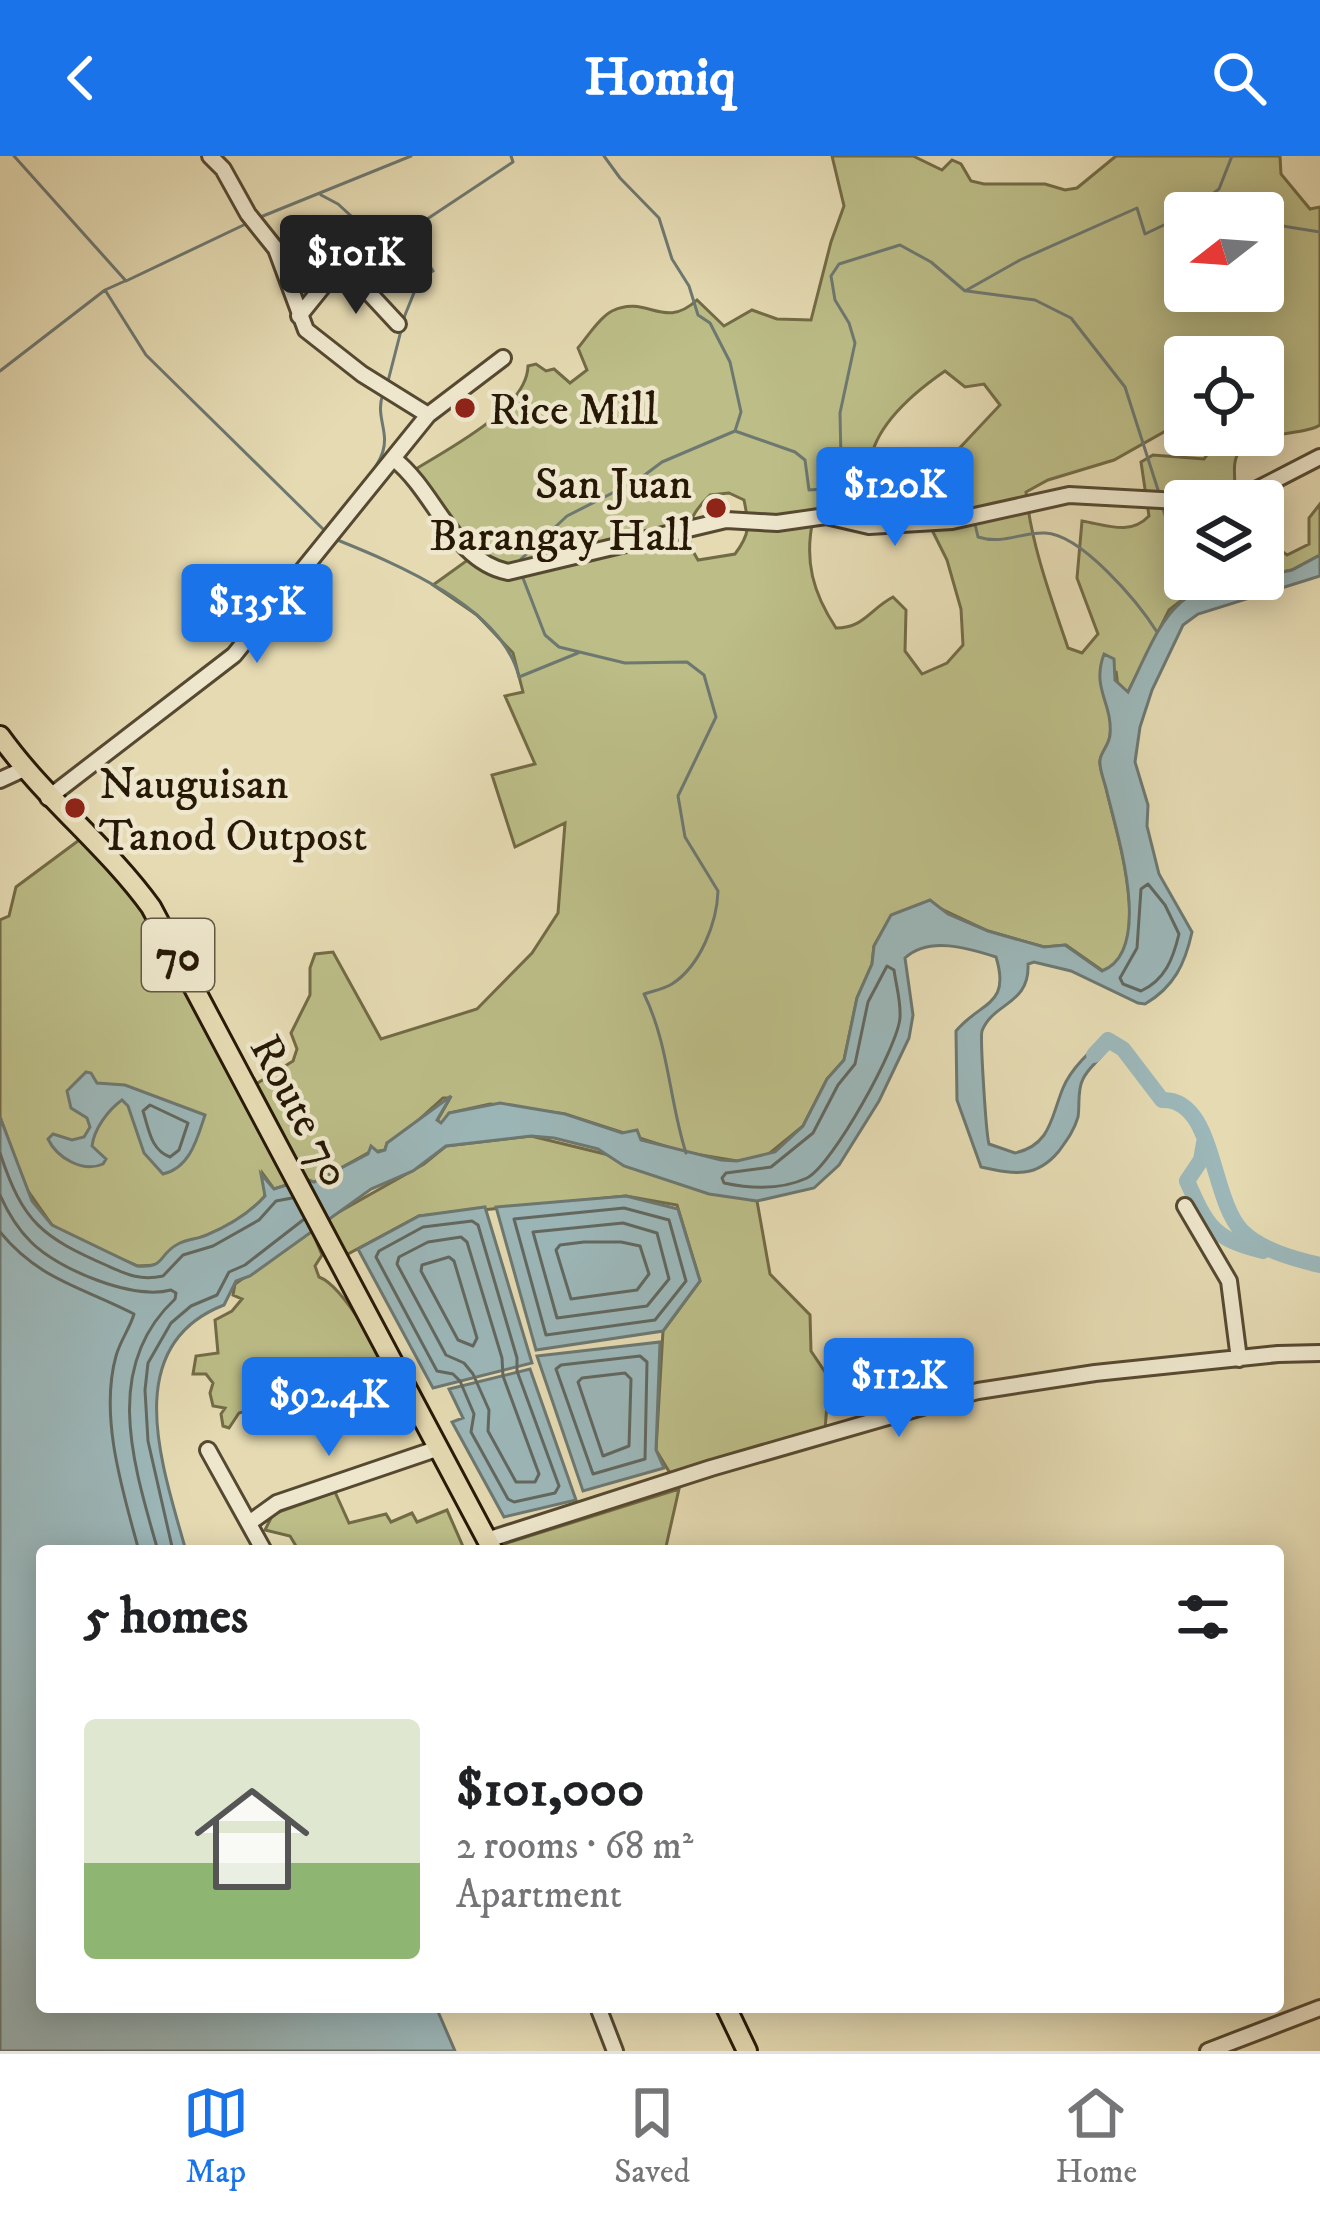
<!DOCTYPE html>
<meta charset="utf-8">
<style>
:root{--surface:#fff;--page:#f6f6f6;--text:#202124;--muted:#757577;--line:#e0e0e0;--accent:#1a73e8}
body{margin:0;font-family:"IM FELL DW Pica",serif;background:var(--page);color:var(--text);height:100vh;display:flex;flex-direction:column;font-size:45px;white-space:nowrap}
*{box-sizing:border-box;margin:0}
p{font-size:39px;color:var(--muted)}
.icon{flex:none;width:66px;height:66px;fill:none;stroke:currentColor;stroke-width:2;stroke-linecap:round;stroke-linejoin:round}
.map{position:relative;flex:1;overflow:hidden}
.panel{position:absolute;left:36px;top:1389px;width:1248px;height:468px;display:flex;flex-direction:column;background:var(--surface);border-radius:12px;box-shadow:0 6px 30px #0003}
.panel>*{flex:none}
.needle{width:78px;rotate:253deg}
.tools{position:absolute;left:1164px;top:36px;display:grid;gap:24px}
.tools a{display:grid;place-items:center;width:120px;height:120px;border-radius:12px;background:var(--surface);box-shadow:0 6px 30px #0003;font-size:60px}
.price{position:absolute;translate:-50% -102px;padding:0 27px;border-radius:12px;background:var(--accent);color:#fff;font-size:39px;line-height:78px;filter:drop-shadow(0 3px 6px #0008)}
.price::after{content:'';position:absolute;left:50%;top:72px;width:36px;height:27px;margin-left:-18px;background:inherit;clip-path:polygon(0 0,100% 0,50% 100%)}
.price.on{background:#222;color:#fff}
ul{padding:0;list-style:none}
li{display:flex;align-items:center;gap:36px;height:300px;padding:0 48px}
li span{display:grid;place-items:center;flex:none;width:336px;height:240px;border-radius:12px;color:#555}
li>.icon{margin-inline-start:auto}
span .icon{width:144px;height:144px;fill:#fffc;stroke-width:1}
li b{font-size:51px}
h2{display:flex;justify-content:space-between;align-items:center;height:144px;padding:0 48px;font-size:51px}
header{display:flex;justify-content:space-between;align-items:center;height:156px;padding:0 48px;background:var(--accent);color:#fff;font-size:54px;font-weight:800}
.tab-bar{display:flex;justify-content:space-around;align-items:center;height:168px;border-top:3px solid var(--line);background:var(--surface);font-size:33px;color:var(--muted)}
.tab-bar a{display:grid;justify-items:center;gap:6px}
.tab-bar .on{color:var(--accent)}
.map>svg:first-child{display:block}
.green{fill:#bcbd87;stroke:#726b46;stroke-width:3;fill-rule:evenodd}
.water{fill:#9cb7b9;stroke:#6d7871;stroke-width:3}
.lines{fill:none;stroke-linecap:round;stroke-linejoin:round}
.shore{stroke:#626860;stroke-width:3}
.stream{stroke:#6d7871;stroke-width:3}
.river{stroke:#9cb7b9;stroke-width:16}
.minor-casing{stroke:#564931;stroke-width:20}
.highway-casing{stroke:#271906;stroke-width:24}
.minor{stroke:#eee7cd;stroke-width:14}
.highway{stroke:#e5dab2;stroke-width:18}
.poi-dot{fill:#8f2418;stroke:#eee7cd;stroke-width:4.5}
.labels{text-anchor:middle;stroke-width:9;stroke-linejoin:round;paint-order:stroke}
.shield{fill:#eee7cd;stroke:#635742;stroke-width:3}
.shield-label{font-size:42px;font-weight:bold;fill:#271906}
.poi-label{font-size:45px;fill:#271906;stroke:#eee7cd;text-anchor:start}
.street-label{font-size:45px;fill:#271906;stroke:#eee7cd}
</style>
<header><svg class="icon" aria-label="back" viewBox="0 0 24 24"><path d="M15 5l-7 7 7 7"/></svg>Homiq<svg class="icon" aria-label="search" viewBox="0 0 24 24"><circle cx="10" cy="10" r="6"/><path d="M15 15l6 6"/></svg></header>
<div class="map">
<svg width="1320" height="1895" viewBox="0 0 1320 1895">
<rect width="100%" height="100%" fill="#e5dab2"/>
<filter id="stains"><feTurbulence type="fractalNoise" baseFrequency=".00167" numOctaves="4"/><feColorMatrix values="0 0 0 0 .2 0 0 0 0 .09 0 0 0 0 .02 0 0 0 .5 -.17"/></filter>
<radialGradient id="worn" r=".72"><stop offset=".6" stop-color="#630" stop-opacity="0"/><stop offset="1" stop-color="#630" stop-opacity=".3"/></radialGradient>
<path class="green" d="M832,0H913L942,14L952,4L961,8L971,25L984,28H1045L1065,34L1077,32L1116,0H1280L1281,18L1310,53L1320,51V269C1300,282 1241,272 1235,306C1233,317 1236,333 1236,345H1185V423H1226L1187,440L1169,454L1128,536L1118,531L1116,515C1112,537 1112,558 1110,580C1109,589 1101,597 1100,605C1099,612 1105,625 1106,632C1115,673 1156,793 1103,815L1066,789L1044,791L988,775L935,750L891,760L874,790L872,808L857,842L844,904L827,923L803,970L765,1001L737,1005L683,996L565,958L528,953L490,948L449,957L442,968L437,965L450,942H443L403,978L387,987L385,994L368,997L314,1027L305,1023L274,1033L263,1018L265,1040C250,1057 229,1070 207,1079C186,1088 172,1088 158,1109L138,1110L67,1079L52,1069L26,1032L0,961V764L9,760L16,731L86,679L129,720L248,933L293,905L297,893L291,877L310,839V812L315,798L333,796L381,883L477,853L532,797L558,757L565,667L515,691L492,619L535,608L505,540L523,536L513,497L477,459L433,429L472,401L411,316C445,294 527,254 528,210L536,208L546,215L554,213L570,227L587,214L578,192C587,181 600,161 612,155C648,138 663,175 697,144L724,170L752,154L777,163L811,164L831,86L844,50ZM1185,57H1263V135H1185ZM1185,201H1263V279H1215L1214,290L1204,303L1153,299L1141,306L1149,360C1130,380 1107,369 1082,365L1077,422L1098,478L1082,497L1068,492C1051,442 1031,388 1026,336L1048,324L1114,304L1185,264ZM945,215L965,231L984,228L1000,249L924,330L921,343L922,354L947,404L961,453L963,489L947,507L922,518L905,495L906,454L893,441C870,453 864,472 836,472C813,437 804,405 813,364L872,337C871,328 868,316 870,307C875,269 916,235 945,215ZM729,337L744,344C749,368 751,377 735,398L698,404C681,378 689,359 710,339Z
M1320,348V399L1292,414L1263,420V381L1287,399L1309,388V362Z
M531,980L613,1000L693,1032L757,1045L770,1118L810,1159L811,1195L829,1222L825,1274L670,1317L656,1294L663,1175L700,1125L677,1049L626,1040L419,1060L346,1099L323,1065L424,1008L446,990Z
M312,1075L322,1099L315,1110L319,1121C350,1132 400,1236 418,1268L400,1259L373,1214L367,1220L358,1211L349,1218L358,1234L335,1244L318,1233L300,1206L281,1205L256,1237L270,1249L266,1260L250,1254L239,1257L229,1272L223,1270L221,1258L225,1252L213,1250L210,1237L213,1227L206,1218H193L196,1200L218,1197L215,1164L232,1155L242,1143L233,1139L235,1128Z
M679,1333L665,1395H504L501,1389Z
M335,1336L349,1367L386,1358L391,1366L412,1357L417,1366L447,1354L465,1395H299L290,1380L265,1374L273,1358Z"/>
<path class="water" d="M1320,399V420L1198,458L1183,469L1152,534L1140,571L1135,606L1148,649L1147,670L1159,718L1192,776C1185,808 1174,831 1145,848L1138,847L1071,815L1034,806L1028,808C1030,849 993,846 982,875C980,881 986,978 989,988L1015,997C1051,989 1051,961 1063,932C1070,915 1091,891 1108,884C1107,901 1090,908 1083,923C1077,934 1080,949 1078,961C1074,975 1067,984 1059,995C1036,1023 1014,1018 981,1011L957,944L956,875C981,845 1011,850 996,801C968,792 929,780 905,802L913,859L909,882L879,945L839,1009L814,1032L757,1045L709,1038L624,1010L598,993L554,982L531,980L446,990L413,1015L371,1033L250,1120L236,1125L224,1149C118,1190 163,1312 186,1395H42V1851H436L455,1895H0V961L32,1045L52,1069L137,1110C167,1112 157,1099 178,1088C187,1083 198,1083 207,1079C228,1070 250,1057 265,1040L261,1018L274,1033L306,1023L314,1026L368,998L371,990L378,996L385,994L387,987L451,940L437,964L441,967L449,957L500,947L565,958L622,977L637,974L641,984L721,1004L737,1005L775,996L803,970L827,923L844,904L857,842L872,808L874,790L891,759L930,744L948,758L988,775L1044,791L1065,789L1102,815C1156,794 1115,672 1106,632C1104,625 1099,612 1100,604C1101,596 1109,589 1110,579C1113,547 1091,533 1104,498L1114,503L1115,524L1128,536C1163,464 1172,423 1263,423V420L1292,414Z
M86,916L91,917L97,927L125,929L205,959C197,983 190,1012 163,1018L144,997L128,950L122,944C108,954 94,973 92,990L106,1003L103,1008C83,1017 57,1002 48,983L53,978L72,984L84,981L90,971L87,962L71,952L67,935Z
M626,1040L678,1053L700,1125L663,1175L536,1194L496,1051Z
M485,1051L532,1207L433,1232L358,1093L419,1060Z
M660,1186L656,1294L664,1312L583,1335L537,1200Z
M530,1213L576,1344L504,1361L452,1266L463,1262L449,1233Z"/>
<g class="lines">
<path class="shore" d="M1148,728L1165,749L1179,778C1173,803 1165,824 1141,835L1123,828L1120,822L1137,792L1141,733Z
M887,810L894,814C896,829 901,845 900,861C899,889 832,1010 807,1022C781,1034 752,1033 724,1027L722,1022L726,1017L771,1011L813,977L838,929L855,908L868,846Z
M150,949L188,967L179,994L170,1001C151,994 149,974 143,955Z
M0,997C23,1067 42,1081 108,1110C128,1119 141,1125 163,1120L183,1099L213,1090L259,1064L276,1045L292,1042
M0,1039C8,1057 18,1073 31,1086C59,1114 133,1144 171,1134L176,1137L175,1143C101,1212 134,1310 158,1395
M624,1052L669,1064L686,1125L655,1164L546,1179L514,1063Z
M472,1065L478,1069L517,1202V1215L559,1330L555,1337L514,1346L508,1343L471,1276L474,1258L460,1225L453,1218L437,1215L376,1101L379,1095L423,1071Z
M623,1067L657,1077L669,1123L647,1150L557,1162L533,1076Z
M0,1076C39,1124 82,1131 134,1158C130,1172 120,1185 116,1200C99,1261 123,1336 139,1395
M461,1081L467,1086L502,1202L503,1220L539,1318L535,1326H516L488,1275L489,1254L473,1218L464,1207L446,1199L397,1108L399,1101L428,1086Z
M584,1086H621L640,1090L649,1118L637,1134L571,1143L556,1094L560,1089Z
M449,1101L454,1105L477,1182L473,1190L458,1184L421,1115L422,1109Z
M640,1200L647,1206L645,1303L593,1318L556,1213L561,1209Z
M625,1217L631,1223L629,1290L603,1300L578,1226L582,1222Z
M173,1395L148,1285L145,1234L148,1207L171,1167L191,1150L217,1139L229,1116L245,1109L303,1064"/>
<path class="stream" d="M14,0L126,125L250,66
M604,0L620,22L659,62L672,103L689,130L698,159L710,167L730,206L741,256L735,275
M321,39L338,48L385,91L513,6L511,0
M1193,55L1211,57
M1188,57L1219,33L1232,0
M258,62L411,0
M1263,67L1320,76
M105,134L146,199L324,374C340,355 377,317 383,295C389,275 375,259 383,238
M967,135L1035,144L1071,162L1125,231L1159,337
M0,215L105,134L125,125
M387,229L405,159L420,122L433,115L408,75
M829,328L887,329L932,348L972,346
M1162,350L1192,442
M975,368L978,381C1004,389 1020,376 1045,377C1081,378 1138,446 1157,476
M335,383C397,408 502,451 519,521L578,497
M521,403L567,360L638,324L662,306L735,275L795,296L805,304L809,334L824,333L841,303L840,257L855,187L849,167L835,144L831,120L839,108L900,89L931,106L965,135L1020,104L1137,52L1145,78L1185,59
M521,417L545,479L559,491L625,507L687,506L704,519L716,561L678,640L685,681L718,735C717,767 700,810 672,828C664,833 653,835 644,838C669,889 669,944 686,997"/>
<path class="river" d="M1094,899L1108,884L1123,893L1162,944C1215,942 1210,1042 1242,1075C1261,1094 1294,1103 1320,1109
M1204,987L1201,1004L1187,1025C1207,1070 1213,1083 1263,1095"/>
<g class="minor-casing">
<path id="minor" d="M210,0L223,13L248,58L276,93L306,174L362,218L428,259
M299,160L324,129L344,116L358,125L398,168
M394,303C436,336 453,405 508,416L726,364L777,367L826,360L869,370L952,365L1069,339L1179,345L1250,337L1320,301
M0,624L24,613
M48,642L234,499L428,259L503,202
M1185,1050L1229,1125L1239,1203
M208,1294L264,1395
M249,1367L277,1347L439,1292
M487,1384L711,1312L978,1235L1095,1217L1278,1198L1320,1197
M598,1851L615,1895
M1208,1895L1320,1852"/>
</g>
<g class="highway-casing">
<path id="highway" d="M0,580C46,644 106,689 151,751L493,1395
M726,1851L747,1895"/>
</g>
<use href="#minor" class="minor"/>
<use href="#highway" class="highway"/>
</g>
<g class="poi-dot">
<circle cx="465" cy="252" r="12"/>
<circle cx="716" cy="352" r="12"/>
<circle cx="75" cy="652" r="12"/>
</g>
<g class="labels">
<rect class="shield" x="142" y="763" width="72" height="72" rx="9"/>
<g class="shield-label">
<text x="178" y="814">70</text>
</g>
<g class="poi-label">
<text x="489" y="268">Rice Mill</text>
<text x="692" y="342" text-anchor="end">San Juan<tspan x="692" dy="52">Barangay Hall</tspan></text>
<text x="99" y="642">Nauguisan<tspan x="99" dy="52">Tanod Outpost</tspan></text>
</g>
<g class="street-label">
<text transform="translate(302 954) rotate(62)" y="16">Route 70</text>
</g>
</g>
<rect width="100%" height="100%" filter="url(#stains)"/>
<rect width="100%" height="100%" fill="url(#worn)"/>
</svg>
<div class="tools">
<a><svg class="needle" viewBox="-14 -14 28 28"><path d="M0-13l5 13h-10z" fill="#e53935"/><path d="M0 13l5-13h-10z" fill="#757577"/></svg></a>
<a><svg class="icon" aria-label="locate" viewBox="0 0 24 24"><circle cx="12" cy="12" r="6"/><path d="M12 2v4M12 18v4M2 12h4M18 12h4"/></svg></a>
<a><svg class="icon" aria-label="layers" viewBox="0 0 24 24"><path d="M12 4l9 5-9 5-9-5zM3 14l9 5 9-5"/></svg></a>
</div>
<b class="price on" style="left:356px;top:161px">$101K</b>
<b class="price" style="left:895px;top:393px">$120K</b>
<b class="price" style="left:257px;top:510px">$135K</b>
<b class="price" style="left:899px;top:1284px">$112K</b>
<b class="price" style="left:329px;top:1303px">$92.4K</b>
<section class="panel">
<h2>5 homes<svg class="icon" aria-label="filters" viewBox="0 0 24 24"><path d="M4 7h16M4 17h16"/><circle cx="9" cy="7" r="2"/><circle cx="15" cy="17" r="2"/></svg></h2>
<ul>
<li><span style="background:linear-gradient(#dfe7d0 60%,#8fb573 0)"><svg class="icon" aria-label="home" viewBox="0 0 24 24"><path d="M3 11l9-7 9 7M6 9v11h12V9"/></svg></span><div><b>$101,000</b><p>2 rooms · 68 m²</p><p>Apartment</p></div></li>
</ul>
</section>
</div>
<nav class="tab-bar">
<a class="on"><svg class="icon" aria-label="map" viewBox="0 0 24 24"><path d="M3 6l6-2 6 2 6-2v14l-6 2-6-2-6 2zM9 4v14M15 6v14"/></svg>Map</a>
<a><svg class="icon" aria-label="saved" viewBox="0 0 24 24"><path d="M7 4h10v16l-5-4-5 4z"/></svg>Saved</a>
<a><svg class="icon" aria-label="home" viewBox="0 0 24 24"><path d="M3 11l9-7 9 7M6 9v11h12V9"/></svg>Home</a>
</nav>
